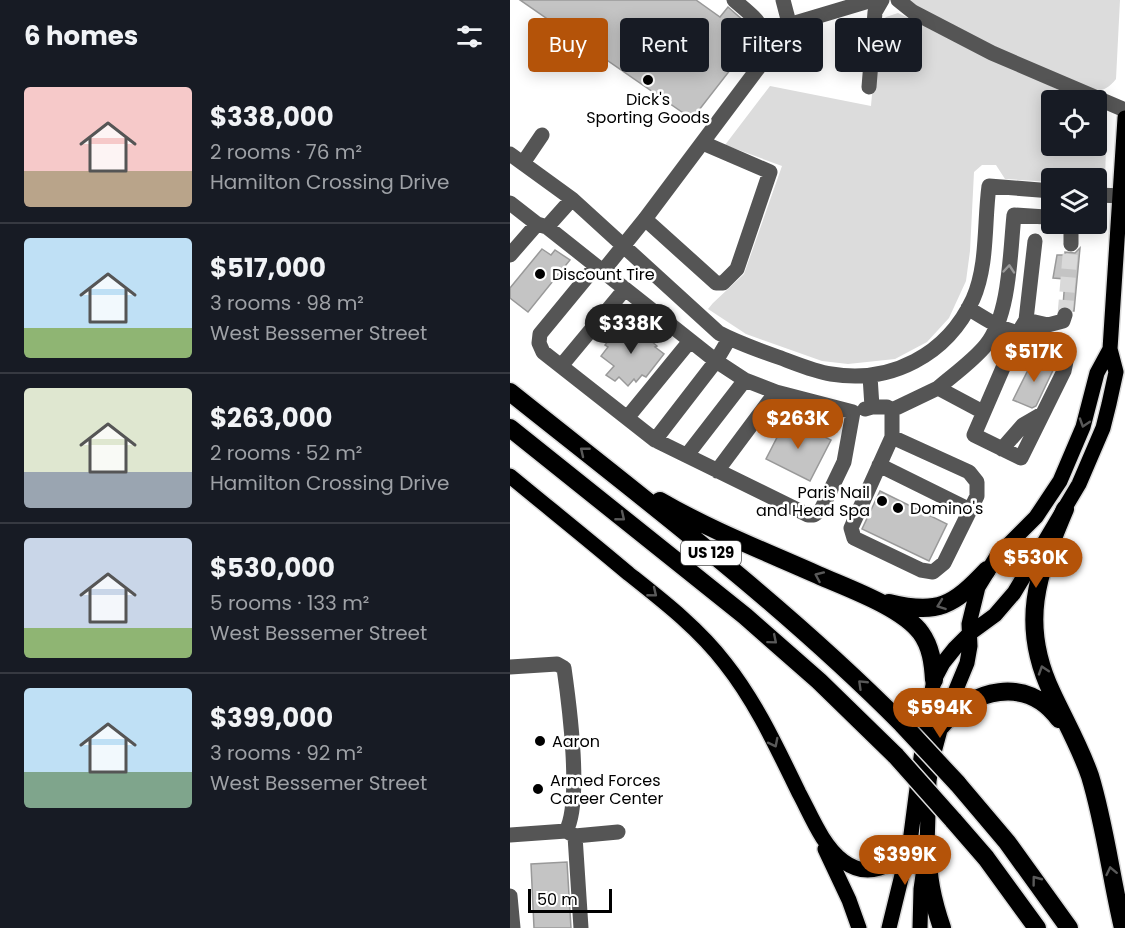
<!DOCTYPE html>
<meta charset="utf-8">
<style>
:root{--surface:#171b24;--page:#242831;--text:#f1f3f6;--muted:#9ea1a6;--line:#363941;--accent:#b45309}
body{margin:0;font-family:Poppins,sans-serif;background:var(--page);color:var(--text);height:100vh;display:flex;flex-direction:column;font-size:22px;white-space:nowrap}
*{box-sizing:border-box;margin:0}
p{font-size:20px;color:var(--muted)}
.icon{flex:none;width:33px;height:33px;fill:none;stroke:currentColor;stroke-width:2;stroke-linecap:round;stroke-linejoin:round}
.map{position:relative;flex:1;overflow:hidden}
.side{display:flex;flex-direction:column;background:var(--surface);width:510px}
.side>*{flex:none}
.banner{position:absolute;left:18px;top:18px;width:507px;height:54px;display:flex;gap:12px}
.controls{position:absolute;left:531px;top:90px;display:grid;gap:12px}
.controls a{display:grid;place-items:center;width:66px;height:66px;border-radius:6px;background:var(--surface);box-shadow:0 3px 15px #0003;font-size:30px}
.scale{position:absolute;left:18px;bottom:15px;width:84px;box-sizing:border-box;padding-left:6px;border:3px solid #000;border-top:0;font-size:16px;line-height:21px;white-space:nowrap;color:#000;-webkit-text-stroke:4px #fff;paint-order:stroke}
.price{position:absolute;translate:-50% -51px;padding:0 14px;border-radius:21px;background:var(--accent);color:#fff;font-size:20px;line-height:39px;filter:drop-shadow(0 2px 3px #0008)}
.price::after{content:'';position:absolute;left:50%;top:36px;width:18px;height:14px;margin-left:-9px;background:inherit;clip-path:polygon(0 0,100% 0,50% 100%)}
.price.on{background:#222;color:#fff}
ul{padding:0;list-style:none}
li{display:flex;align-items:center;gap:18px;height:150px;padding:0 24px}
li+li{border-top:2px solid var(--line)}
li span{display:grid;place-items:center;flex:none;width:168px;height:120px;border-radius:6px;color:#555}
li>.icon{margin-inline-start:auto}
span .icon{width:72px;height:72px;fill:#fffc;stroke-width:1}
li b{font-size:26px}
h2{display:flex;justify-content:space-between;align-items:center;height:72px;padding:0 24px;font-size:26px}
.pill{padding:0 21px;border-radius:6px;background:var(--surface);box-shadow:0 3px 15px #0003;font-size:21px;line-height:54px}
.pill.on{background:var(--accent);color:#fff}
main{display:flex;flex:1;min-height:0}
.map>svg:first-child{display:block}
.green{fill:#dcdcdc}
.building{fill:#c4c4c4;stroke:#999;stroke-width:1.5}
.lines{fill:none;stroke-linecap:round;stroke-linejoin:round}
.minor-tunnel{stroke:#d9d9d9;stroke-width:15;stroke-dasharray:15 8;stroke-linecap:butt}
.major-casing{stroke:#dbdbdb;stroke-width:18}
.highway-casing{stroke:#dbdbdb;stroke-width:21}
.minor{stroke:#555;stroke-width:15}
.major{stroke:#000;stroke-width:15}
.highway{stroke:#000;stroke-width:18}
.highway-bridge-casing{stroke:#dbdbdb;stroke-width:21;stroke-linecap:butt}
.highway-bridge{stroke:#000;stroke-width:18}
.oneway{stroke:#999}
.oneway2{stroke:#595959}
.poi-dot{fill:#000;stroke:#fff;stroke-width:2}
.labels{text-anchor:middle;stroke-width:5;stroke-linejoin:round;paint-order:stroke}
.shield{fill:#fff;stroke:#4c4c4c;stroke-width:1.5}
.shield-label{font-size:15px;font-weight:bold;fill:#000}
.poi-label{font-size:16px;fill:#000;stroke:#fff;text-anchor:start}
</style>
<main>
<section class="side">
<h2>6 homes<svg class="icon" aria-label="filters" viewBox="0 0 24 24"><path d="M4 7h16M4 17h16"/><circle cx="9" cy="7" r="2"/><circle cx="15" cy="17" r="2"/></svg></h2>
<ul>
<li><span style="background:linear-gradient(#f6c9c9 70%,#b9a48a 0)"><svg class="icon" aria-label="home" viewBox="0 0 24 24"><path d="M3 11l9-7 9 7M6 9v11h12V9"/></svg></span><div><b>$338,000</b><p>2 rooms · 76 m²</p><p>Hamilton Crossing Drive</p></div></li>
<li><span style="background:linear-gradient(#bfe0f5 75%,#8fb573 0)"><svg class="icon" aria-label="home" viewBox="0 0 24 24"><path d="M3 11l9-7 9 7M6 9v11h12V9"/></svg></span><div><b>$517,000</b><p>3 rooms · 98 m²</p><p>West Bessemer Street</p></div></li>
<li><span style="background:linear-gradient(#dfe7d0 70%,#9aa5b1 0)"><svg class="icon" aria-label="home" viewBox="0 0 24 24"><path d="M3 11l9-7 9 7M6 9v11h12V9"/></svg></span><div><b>$263,000</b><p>2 rooms · 52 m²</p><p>Hamilton Crossing Drive</p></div></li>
<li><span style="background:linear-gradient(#c9d6e8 75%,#8fb573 0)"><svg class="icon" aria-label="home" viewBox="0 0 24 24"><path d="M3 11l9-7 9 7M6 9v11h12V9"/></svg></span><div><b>$530,000</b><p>5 rooms · 133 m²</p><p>West Bessemer Street</p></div></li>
<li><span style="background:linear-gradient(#bfe0f5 70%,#7fa58c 0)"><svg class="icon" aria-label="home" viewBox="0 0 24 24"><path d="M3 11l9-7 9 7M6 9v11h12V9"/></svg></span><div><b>$399,000</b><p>3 rooms · 92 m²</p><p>West Bessemer Street</p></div></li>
</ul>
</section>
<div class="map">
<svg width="615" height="928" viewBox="0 0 615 928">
<rect width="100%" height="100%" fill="#fff"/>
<path class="green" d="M390,0H610L606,79C598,89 593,91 581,90L470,46Z
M388,13L570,100H542V146H586L587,109L593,112L597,118L595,178L593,182L587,185L586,178H542L541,182L495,179L486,165H472L464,172L460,251L456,281L439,318L417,342L385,359L338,364L312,361L236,334L198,309L203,303L234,274L272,166L215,145L260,86L361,106L368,25L376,17Z"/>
<path class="building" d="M10,0H186L210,17L218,7L235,22L229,32L242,42L182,119Z
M570,248L564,311H563L559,306H553L555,279L543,278L547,255H555V252L565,253Z
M32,249L41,255L45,250L60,260L18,312L0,298V288Z
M111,324L123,331L126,328L147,346L145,347L154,354L136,377L132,375L126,382L124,379L118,386L109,377L105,381L96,375L104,366L91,356L98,347L95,345Z
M525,356L545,366L526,406L522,408L503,400Z
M277,418L321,440L300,481L256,459Z
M370,491L437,524L419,561L352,529Z
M57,862L61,928H24L21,864Z"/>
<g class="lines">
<path class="minor-tunnel" d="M555,315L561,244"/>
<g class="major-casing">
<path id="major" d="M0,476C40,509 80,541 119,574C153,601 188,628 215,663C246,702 267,748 289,793C301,815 312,845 333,861C357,879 383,868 398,845
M315,849L339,900L349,928
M379,928L400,842L415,727L424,680L433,663L445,648L459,634L485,615L504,593L569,484L593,428L599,404L606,372L600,349L615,118
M410,928L411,889L417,847L419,781L423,756L431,726L457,663L460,646L459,624L468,587L487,556L526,517L550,481L573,427L587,373L600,349"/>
</g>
<g class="highway-casing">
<path id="highway" d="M0,392C134,499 272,603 393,725
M0,428L235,616L309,681L386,756
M150,501C200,530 254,551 308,575C337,588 392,607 411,633C421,647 423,663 424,680
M555,509C527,575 509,624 542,693C555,721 570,747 580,776C595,825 601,878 613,928
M379,603C428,615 443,606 477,570
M431,726C461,689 517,675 549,719
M447,783L497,842L559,928
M443,820L476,858L527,928
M417,847C418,877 422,899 432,928"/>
</g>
<path class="minor" d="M273,0L279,23
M388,0L403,12L482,53L615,110
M255,32L362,0
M359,87L365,12L372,0
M0,154L62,199L209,333C228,343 248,350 268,357C285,363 303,371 321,374C381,384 437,355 463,299C478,265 474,223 479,186L542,191
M13,163L32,135
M586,195L615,196
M0,203L27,224L37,227L62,199
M135,219L206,283H213L227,269L260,172L193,143
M561,224V244
M37,227L206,361L219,339
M0,255L27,224
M86,266L30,334L29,343L33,352L145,440L298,515H304L311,510L334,462L343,412L266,392L235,380L206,361L145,440
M93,271L135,219L249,67C264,31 250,22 224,0
M458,308C474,318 489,328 508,333C519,336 539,336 549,341C561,347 556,361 554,371L511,458L464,435L508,333L516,320L538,325L553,321L555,315
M516,320L525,241
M51,366L115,289
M428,388C443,375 463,361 476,345C500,315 500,253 504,215L536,217
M362,407H377L382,410V437L341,528L344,538L411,570L423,572L434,563L467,496V482L459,472L382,437
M355,409L362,407L360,376
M382,410L428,388L473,412
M117,418L180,341
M492,449L513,425L532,414
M177,455L235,380
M369,465L460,510
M207,471L266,392
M0,667L47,664L54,668C59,703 72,802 56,831
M0,835L56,831L65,836L108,832
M65,836L71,928
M0,896L3,928"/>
<use href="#major" class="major"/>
<use href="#highway" class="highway"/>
<g class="highway-bridge-casing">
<path id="highway-bridge" d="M393,725L447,783
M386,756L443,820"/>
</g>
<use href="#highway-bridge" class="highway-bridge"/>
</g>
<defs><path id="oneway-chevron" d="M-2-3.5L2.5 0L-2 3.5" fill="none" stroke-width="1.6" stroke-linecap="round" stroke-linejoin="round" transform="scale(1.5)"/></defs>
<use class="oneway" href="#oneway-chevron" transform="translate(499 269) rotate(-85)"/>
<g class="oneway2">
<use href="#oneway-chevron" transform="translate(574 423) rotate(108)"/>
<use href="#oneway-chevron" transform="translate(74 451) rotate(-141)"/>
<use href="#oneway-chevron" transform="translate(111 517) rotate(39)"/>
<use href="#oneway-chevron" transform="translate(309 576) rotate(-156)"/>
<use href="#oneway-chevron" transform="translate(143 593) rotate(39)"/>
<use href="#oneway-chevron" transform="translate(431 605) rotate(160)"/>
<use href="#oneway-chevron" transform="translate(263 640) rotate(40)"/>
<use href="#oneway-chevron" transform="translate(533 670) rotate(-108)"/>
<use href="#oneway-chevron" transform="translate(352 684) rotate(-136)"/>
<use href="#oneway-chevron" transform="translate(264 743) rotate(63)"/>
<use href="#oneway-chevron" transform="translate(601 871) rotate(-102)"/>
<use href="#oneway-chevron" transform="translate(526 880) rotate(-127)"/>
</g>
<g class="poi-dot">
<circle cx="138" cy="80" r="6"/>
<circle cx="30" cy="274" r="6"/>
<circle cx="372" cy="501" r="6"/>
<circle cx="388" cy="508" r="6"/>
<circle cx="30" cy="741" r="6"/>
<circle cx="28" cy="789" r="6"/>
</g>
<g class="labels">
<rect class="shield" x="171" y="541" width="60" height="24" rx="4.5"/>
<g class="shield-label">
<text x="201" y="558">US 129</text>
</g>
<g class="poi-label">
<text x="138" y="105" text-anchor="middle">Dick's<tspan x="138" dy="18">Sporting Goods</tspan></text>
<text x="42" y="280">Discount Tire</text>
<text x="360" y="498" text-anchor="end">Paris Nail<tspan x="360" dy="18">and Head Spa</tspan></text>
<text x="400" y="514">Domino's</text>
<text x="42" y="747">Aaron</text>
<text x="40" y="786">Armed Forces<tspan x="40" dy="18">Career Center</tspan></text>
</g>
</g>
</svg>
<div class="controls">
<a><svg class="icon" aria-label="locate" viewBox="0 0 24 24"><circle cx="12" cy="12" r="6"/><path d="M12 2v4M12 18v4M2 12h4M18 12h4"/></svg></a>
<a><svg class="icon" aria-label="layers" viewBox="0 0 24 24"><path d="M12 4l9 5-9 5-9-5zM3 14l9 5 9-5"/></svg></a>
</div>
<div class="scale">50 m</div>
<b class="price on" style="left:121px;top:355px">$338K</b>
<b class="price" style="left:524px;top:383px">$517K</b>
<b class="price" style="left:288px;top:450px">$263K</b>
<b class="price" style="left:526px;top:589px">$530K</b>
<b class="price" style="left:430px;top:739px">$594K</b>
<b class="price" style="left:395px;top:886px">$399K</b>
<div class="banner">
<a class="pill on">Buy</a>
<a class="pill">Rent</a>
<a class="pill">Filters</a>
<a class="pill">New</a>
</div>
</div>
</main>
